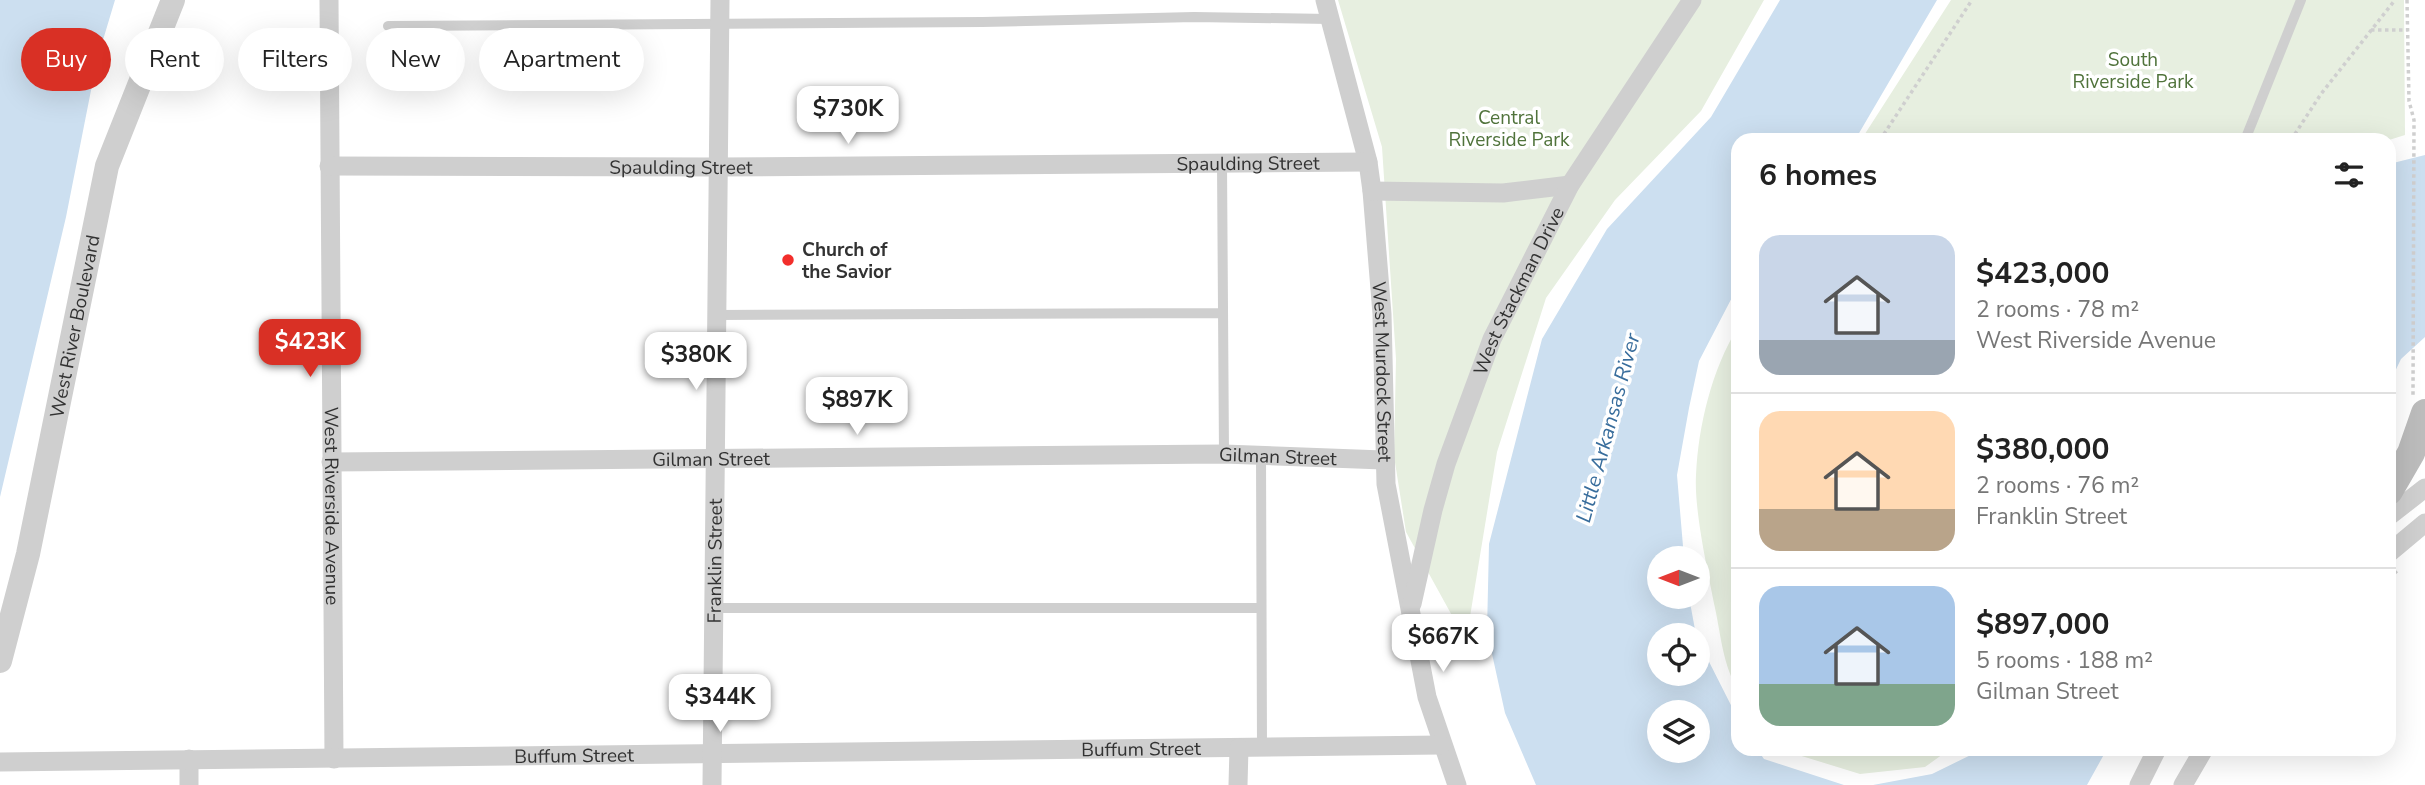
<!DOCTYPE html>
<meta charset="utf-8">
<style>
:root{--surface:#fff;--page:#f6f6f6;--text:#222;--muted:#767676;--line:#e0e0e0;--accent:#d93025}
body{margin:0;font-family:"Nunito Sans",sans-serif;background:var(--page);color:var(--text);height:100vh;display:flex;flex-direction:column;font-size:26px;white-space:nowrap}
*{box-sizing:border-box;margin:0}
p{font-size:23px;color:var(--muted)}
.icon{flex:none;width:38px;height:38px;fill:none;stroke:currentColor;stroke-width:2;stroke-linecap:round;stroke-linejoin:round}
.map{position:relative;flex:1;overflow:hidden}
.details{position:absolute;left:1731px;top:133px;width:665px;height:623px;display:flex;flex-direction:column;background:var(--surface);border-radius:21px;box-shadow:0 7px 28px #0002}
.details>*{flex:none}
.guide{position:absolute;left:21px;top:28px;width:665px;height:63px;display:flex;gap:14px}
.needle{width:46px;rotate:270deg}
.fabs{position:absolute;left:1647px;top:546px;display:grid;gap:14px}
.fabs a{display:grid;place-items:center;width:63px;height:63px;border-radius:50%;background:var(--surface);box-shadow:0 7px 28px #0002;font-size:35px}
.price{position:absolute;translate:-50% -60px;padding:0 16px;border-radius:14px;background:#fff;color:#222;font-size:23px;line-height:46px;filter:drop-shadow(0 2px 4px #0008)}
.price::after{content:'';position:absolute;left:50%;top:42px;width:21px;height:16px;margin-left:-10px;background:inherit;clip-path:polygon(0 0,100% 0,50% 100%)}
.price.active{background:var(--accent);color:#fff}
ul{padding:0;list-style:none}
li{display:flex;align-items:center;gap:21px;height:175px;padding:0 28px}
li+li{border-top:2px solid var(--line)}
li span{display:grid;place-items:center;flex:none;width:196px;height:140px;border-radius:21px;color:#555}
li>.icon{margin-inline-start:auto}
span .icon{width:84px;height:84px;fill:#fffc;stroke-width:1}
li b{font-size:30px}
h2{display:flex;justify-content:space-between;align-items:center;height:84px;padding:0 28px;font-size:30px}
.chip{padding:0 24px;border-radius:32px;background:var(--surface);box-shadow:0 7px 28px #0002;font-size:24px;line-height:63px}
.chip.active{background:var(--accent);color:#fff}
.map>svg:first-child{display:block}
.green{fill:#e7efe0}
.water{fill:#ccdff0;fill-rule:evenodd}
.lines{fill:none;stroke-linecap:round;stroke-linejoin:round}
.path{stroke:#cfcfcf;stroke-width:3.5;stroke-dasharray:3.5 3.5;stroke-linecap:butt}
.service{stroke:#cfcfcf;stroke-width:10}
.minor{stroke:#cfcfcf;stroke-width:19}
.tertiary{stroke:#cfcfcf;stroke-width:24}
.secondary{stroke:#bcbcbc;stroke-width:28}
.poi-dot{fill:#f22e2b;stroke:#fff;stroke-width:2.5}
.labels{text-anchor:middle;stroke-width:7;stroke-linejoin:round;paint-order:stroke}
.park-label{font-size:19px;fill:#50733b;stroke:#fff}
.street-label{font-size:19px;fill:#323232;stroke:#fff}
.poi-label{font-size:19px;font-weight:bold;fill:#323232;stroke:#fff;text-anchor:start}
.water-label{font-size:21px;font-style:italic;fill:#386d9c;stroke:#fff}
</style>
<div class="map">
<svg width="2425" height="785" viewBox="0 0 2425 785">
<rect width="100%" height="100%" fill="#fff"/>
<path class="green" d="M1338,0H1764L1701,111L1615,200L1546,298L1497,452L1466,641L1406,532L1394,456L1396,359L1382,147Z
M1951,0H2404L2405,135L2389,140H1861Z
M1738,327V690C1723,665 1721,636 1715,608C1708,572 1694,511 1696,475C1698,426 1712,369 1738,327Z
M1779,749H1950L1925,767L1860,774Z"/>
<path class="water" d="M0,0H115L97,60L66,217L0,497Z
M1780,0H1937L1855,140H1738V286L1699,361L1689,408L1677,475L1684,558H1659V597H1689L1696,635H1659V674H1698V640L1738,719V749H1757L1764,759L1844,785H1536L1505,713L1487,631L1489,544L1542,339L1607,229L1711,117ZM1659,712H1698V751H1659Z
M2425,155V337L2401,359L2389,384V164Z
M1983,749H2107L2087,785H1873L1932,774Z"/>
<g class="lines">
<path class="path" d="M2407,0L2409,101L2414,120L2413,395
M2371,30H2408
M1880,140L1972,0
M2291,140L2321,94L2395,0
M2389,578L2398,570"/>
<path class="service" d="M388,26L982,22L1194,17L1330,19
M2245,140L2301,0
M1222,164L1224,454
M716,315L1223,313
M1261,455L1262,747
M713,608H1261"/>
<g class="minor">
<path id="s1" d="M329,0L334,759"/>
<path id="s2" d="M1325,0L1368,162L1372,191L1382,314L1386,484L1427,697L1457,785"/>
<path id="s3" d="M329,166L718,167L1368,162"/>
<path d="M1372,191L1503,193L1570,185"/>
<path id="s4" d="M331,462L1224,454L1383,460"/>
<path d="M2389,516L2425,488"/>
<path d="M2389,553L2425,523"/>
<path id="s5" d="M1412,604L1433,510L1446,464L1492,339L1570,185L1692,0"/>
<path d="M189,759V785"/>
<path id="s6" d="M0,762L1441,745"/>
<path id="s7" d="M712,785L720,0"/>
<path d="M1238,785L1239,748"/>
<path d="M2139,785L2157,749"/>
<path d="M2183,785L2204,749"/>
</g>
<path class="tertiary" id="s8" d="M0,661L28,554L107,166L173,0"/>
<path class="secondary" d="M2389,491L2411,453L2425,413"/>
</g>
<circle class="poi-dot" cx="788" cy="260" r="7"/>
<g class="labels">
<g class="park-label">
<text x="2133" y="66">South<tspan x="2133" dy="22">Riverside Park</tspan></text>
<text x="1509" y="124">Central<tspan x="1509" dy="22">Riverside Park</tspan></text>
</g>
<g class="street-label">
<text dy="7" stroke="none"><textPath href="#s3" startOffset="919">Spaulding Street</textPath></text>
<text dy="7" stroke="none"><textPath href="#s3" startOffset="352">Spaulding Street</textPath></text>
<text dy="7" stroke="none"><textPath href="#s5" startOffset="332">West Stackman Drive</textPath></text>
<text dy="7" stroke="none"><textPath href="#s8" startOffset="343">West River Boulevard</textPath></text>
<text dy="7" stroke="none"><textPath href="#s2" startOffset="378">West Murdock Street</textPath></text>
<text dy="7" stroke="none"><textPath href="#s4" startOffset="947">Gilman Street</textPath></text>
<text dy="7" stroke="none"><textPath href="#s4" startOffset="380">Gilman Street</textPath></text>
<text dy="7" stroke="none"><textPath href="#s1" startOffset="506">West Riverside Avenue</textPath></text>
<text dy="7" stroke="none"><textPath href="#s7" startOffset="224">Franklin Street</textPath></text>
<text dy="7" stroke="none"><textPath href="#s6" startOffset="1141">Buffum Street</textPath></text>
<text dy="7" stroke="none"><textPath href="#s6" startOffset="574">Buffum Street</textPath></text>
</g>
<g class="poi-label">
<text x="802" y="256">Church of<tspan x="802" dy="22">the Savior</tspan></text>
</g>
<g class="water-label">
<text transform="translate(1608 428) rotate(-75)" y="7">Little Arkansas River</text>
</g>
</g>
</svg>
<div class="fabs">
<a><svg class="needle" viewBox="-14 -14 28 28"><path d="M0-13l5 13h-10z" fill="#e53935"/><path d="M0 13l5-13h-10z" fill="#767676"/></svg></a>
<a><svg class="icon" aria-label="locate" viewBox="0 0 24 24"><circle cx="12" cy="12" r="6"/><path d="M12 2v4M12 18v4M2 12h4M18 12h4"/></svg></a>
<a><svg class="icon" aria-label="layers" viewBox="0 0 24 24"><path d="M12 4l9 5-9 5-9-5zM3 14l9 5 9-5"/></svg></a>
</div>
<b class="price" style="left:848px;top:146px">$730K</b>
<b class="price active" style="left:310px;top:379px">$423K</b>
<b class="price" style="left:696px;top:392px">$380K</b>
<b class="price" style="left:857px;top:437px">$897K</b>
<b class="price" style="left:1443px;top:674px">$667K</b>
<b class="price" style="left:720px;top:734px">$344K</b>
<div class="guide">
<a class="chip active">Buy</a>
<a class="chip">Rent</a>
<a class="chip">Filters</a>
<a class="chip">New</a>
<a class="chip">Apartment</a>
</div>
<section class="details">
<h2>6 homes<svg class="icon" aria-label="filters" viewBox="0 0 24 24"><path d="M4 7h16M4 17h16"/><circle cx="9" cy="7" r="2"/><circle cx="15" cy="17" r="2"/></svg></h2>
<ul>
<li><span style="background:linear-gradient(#c9d6e8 75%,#9aa5b1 0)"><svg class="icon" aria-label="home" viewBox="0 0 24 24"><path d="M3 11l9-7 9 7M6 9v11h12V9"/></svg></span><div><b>$423,000</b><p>2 rooms · 78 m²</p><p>West Riverside Avenue</p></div></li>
<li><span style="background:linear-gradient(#ffd9b3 70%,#b9a48a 0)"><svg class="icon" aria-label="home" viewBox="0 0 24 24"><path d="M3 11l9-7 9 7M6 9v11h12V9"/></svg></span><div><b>$380,000</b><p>2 rooms · 76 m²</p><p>Franklin Street</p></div></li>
<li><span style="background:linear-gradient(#a9c7e8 70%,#7fa58c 0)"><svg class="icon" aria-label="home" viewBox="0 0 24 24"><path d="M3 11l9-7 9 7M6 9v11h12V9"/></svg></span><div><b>$897,000</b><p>5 rooms · 188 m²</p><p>Gilman Street</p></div></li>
</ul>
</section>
</div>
